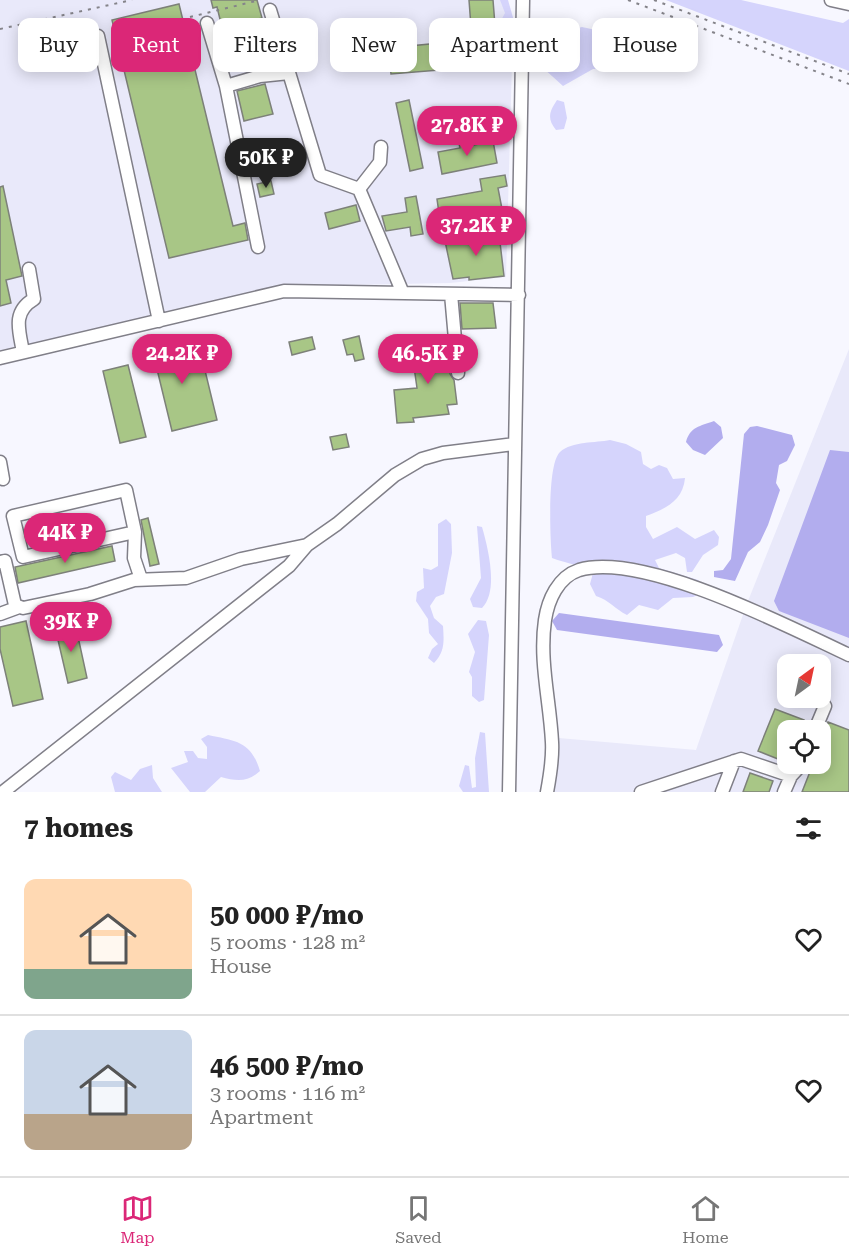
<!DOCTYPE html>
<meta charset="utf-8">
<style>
:root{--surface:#fff;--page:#f6f6f6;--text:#222;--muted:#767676;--line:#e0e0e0;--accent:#db2777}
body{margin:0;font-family:"Roboto Serif",serif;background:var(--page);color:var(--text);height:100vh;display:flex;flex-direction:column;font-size:22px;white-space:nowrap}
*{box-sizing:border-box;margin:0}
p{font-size:20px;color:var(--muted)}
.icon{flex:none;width:33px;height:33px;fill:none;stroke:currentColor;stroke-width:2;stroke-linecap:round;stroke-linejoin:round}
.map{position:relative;height:792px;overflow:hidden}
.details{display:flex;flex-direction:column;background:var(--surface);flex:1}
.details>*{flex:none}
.guide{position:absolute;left:18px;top:18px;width:813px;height:54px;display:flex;gap:12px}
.needle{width:39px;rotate:33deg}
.controls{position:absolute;left:777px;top:654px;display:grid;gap:12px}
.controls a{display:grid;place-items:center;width:54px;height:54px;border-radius:12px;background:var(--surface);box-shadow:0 3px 15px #0003;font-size:30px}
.price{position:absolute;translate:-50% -51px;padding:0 14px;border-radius:21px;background:var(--accent);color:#fff;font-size:20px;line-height:39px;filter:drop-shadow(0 2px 3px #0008)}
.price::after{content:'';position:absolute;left:50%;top:36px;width:18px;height:14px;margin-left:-9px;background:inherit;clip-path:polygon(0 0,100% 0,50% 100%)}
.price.selected{background:#222;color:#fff}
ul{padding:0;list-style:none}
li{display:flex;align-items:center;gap:18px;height:150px;padding:0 24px}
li+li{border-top:2px solid var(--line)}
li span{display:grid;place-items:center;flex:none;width:168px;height:120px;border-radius:12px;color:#555}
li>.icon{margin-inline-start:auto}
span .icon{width:72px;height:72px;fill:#fffc;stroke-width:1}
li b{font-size:26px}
h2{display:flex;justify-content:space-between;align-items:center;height:72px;padding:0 24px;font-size:26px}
.tag{padding:0 21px;border-radius:12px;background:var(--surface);box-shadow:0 3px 15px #0003;font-size:21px;line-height:54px}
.tag.selected{background:var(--accent);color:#fff}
.tabs{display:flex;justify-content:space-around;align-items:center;height:84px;border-top:2px solid var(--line);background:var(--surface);font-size:16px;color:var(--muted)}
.tabs a{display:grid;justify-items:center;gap:3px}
.tabs .selected{color:var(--accent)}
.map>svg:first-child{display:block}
.built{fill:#e9e9fa;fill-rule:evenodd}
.green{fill:#d5d4fc}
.water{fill:#b2adee}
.building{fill:#a8c686;stroke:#7d8179;stroke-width:1.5}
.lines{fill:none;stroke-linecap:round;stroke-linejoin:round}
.minor-casing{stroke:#807f88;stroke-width:15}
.minor{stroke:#fff;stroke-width:12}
.rail{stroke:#85848a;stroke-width:2;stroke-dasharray:3 6;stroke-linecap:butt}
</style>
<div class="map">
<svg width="849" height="792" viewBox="0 0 849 792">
<rect width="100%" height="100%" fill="#f7f7ff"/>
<path class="built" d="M0,0H506L512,63L506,277L450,283L294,286L0,353Z
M849,349V792H550L559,738L696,750L746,606ZM788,664H820V698H788ZM788,730H820V764H788Z"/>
<path class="green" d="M500,0H508L514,21L512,31L502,33L498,26L505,13Z
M666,0H741L843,23L849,19V71Z
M582,27L614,34L632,45L621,70L593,69L563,86L542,67L540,44L554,34Z
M557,100L564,102L567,118L564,129L556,130C547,119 549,112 557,100Z
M610,440L626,444L641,452L643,464L651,469L659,465L667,468L673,479L685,478C683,501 665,509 646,516V527L653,539L677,527L695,539L714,530L719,537L718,545L703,555L692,572H687L685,558L676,553L655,560L659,568L698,580L709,590L693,597L673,598L658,610L639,605L627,615C615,609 609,600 596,596L590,584L593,573C580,564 567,564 552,558C550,539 547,464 560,452C572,441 596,443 610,440Z
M446,519L451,524L452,553L444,594L436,597L430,606L434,618L443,626C444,641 445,652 434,663L428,658L432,649L438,644L429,633L428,619L416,601L417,592L424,588L423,568L431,570L438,566V524Z
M477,526L482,527C488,548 499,591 482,608L473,607L470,599L481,578Z
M478,620L486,621L489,635L484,700L479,702L472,696V677L469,672L475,652L468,634Z
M480,732L485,733L489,792H463L459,786L465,765L469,766L472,788L476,787L475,758Z
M208,735C236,741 251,741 260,771C247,783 236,781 221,777L205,792H190L171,768L188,762L184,751H193L198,758L207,759V747L201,739Z
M152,765L153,778L162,792H115L111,777L115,772L131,780L140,769Z"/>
<path class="water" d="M714,421L721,427L723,438L705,455L693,450L686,442C690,427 700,426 714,421Z
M757,426L792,435L795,445L787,461L779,465L776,483L780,490L768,525L760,542L748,552L735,581L714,577V571L723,570L731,559L744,434L750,427Z
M830,450L849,452V638L779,611L774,601Z
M559,613L719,635L723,645L717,652L557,630L552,621Z"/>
<path class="building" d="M211,0H257L262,18L238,24L248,65L232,68L217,7L213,8Z
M469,0H493L496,38L509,37L512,64L391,74L388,48L472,40Z
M179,4L233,226L245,223L248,240L169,258L112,20Z
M265,84L273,114L244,121L237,91Z
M409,100L423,168L410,171L396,103Z
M467,137L469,146L493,141L497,163L442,174L438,152L460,148L458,139Z
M505,175L507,186L498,188L502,209L440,220L437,199L482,191L480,179Z
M271,181L274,194L260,197L257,184Z
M3,186L22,276L6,280L11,303L0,306V187Z
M416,196L423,234L411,236L410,227L386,231L382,216L407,212L405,198Z
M356,205L360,221L329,229L325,213Z
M499,234L504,276L469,280V277L453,279L445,241Z
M460,303H493L496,328L462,329Z
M359,336L364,359L355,361L353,354L347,355L343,340Z
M446,336L450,374L454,380L457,404L447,405L449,414L413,418L414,422L397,423L394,390L417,388L413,360L423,359L421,339Z
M173,337L179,360L201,354L217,420L172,431L156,365L149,367L143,344Z
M312,337L315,349L292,355L289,342Z
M128,365L146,437L120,443L103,371Z
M346,434L349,447L333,450L330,437Z
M148,518L159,564L150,566L141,520Z
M112,546L115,561L18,583L15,567Z
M26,621L43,699L13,706L0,649V627Z
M75,623L87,678L68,683L55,627Z
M775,709L804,720L800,730H788V763L758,751Z
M828,722L849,730V792H802L813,764H820V743Z
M750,773L773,781L769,792H743Z"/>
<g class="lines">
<g class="minor-casing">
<path id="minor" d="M831,0L849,4
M270,10L320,175L359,189L402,291
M207,23L226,86L258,247
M98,36L159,321
M226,86L260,76L289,73
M359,189L380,162L381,147
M451,294L458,373
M23,352C19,330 12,312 34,299L29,269
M0,358L284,291L519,295
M0,462L3,479
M135,532L23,557L13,516L126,490L135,532L134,558L141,579
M0,562L5,561L15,605L23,608L90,594L134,580L186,578L241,559L307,545L337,524L395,475L422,459L443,453L514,444
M0,614L19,607
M815,730L825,706
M3,792L289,566L307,545
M509,792L523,0
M547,792C550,776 553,759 552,742C550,701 539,661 545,620C548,600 558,577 579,570C643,551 789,627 849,655
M641,792L741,759L791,776L802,764
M722,792L734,761
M784,792L791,776"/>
</g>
<use href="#minor" class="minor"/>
<path class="rail" d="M628,0L849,84
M654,0L849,74
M190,17L260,0
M0,29L132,0"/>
</g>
</svg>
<div class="controls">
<a><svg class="needle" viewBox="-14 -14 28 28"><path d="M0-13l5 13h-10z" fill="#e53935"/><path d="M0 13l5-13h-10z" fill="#767676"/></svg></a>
<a><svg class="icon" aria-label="locate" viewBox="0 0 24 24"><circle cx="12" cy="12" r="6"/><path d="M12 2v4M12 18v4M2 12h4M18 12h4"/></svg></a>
</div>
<b class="price" style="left:467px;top:157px">27.8K ₽</b>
<b class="price selected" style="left:266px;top:189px">50K ₽</b>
<b class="price" style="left:476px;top:257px">37.2K ₽</b>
<b class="price" style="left:182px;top:385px">24.2K ₽</b>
<b class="price" style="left:428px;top:385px">46.5K ₽</b>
<b class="price" style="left:65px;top:564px">44K ₽</b>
<b class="price" style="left:71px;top:653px">39K ₽</b>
<div class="guide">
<a class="tag">Buy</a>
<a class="tag selected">Rent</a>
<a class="tag">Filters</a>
<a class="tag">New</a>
<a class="tag">Apartment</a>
<a class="tag">House</a>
</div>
</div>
<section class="details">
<h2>7 homes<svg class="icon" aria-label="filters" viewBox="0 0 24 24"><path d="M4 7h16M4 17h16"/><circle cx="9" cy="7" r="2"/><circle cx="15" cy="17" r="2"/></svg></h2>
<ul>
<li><span style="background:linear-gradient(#ffd9b3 75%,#7fa58c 0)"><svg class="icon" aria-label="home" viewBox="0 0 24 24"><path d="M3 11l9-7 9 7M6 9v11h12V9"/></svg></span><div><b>50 000 ₽/mo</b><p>5 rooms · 128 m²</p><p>House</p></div><svg class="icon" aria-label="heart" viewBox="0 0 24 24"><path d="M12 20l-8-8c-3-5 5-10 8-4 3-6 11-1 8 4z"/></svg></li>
<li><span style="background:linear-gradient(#c9d6e8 70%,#b9a48a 0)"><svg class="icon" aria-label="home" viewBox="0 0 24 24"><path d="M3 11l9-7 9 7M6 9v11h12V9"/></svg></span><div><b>46 500 ₽/mo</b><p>3 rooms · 116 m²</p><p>Apartment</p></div><svg class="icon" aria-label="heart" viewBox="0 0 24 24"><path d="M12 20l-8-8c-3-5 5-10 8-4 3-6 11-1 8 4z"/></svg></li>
</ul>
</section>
<nav class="tabs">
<a class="selected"><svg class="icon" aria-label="map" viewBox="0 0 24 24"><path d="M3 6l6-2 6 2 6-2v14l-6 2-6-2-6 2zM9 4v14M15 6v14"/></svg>Map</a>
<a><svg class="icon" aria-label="saved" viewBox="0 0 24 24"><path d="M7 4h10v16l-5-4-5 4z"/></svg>Saved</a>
<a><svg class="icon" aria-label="home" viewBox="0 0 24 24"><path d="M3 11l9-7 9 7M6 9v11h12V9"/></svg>Home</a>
</nav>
